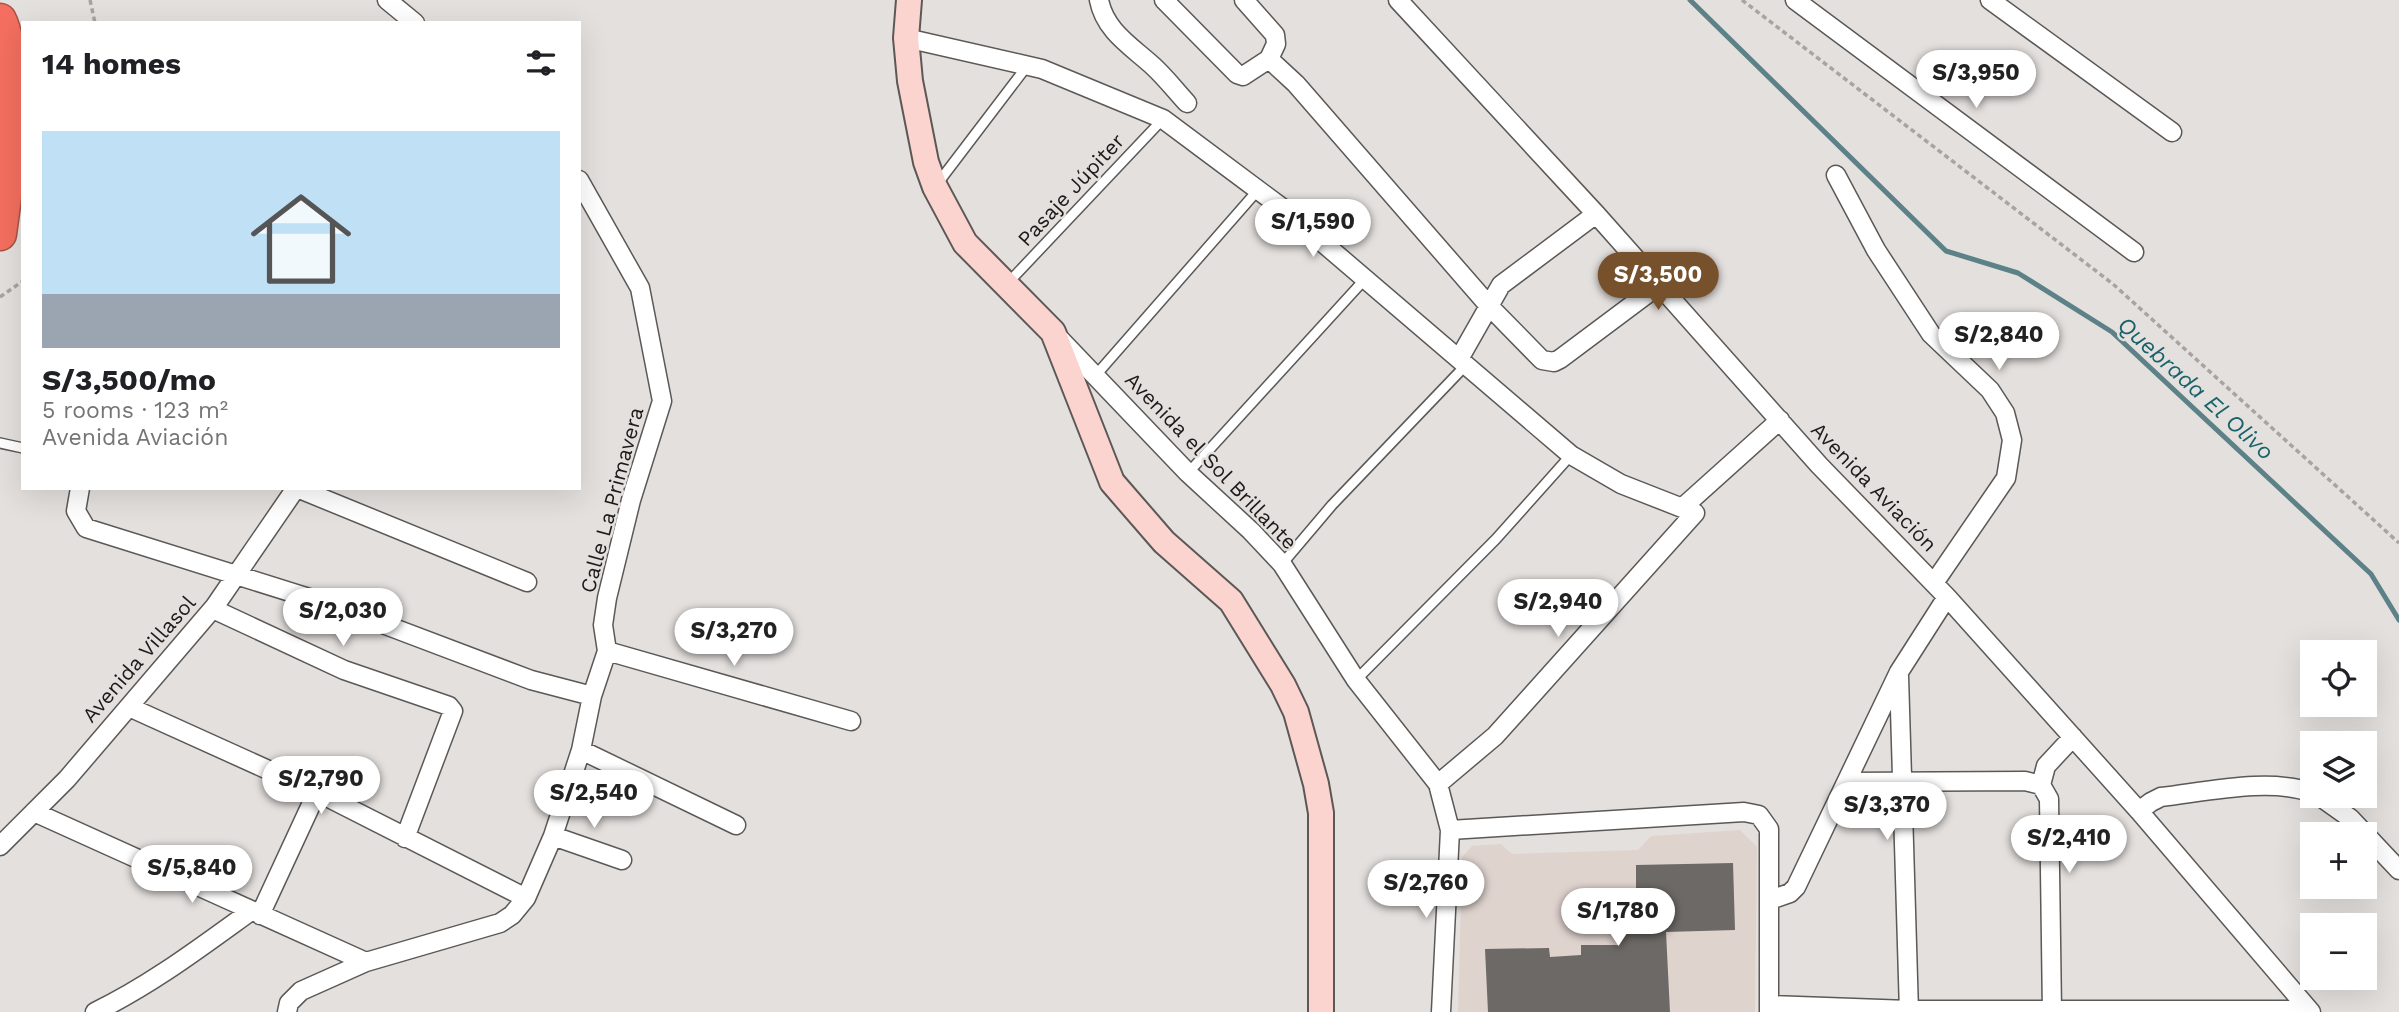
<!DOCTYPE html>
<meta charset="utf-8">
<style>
:root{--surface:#fff;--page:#f6f6f6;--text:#202124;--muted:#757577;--line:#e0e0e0;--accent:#76512c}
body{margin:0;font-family:"Work Sans",sans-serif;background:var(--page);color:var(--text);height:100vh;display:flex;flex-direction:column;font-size:26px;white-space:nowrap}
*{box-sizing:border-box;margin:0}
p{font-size:23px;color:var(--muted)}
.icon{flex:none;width:38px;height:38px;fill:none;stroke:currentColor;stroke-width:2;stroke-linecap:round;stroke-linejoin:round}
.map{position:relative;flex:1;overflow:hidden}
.details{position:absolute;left:21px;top:21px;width:560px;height:469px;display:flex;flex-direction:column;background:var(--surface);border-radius:0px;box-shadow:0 7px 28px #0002}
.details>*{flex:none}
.buttons{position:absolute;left:2300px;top:640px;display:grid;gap:14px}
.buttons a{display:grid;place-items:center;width:77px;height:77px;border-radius:0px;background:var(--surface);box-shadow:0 7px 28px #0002;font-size:35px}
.price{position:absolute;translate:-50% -60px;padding:0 16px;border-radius:24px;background:#fff;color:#222;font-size:23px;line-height:46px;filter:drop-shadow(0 2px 4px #0008)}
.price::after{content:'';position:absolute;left:50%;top:42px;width:21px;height:16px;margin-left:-10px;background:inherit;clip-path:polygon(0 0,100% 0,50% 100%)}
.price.selected{background:var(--accent);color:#fff}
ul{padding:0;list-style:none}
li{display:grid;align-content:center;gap:14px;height:371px;padding:0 21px}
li+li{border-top:2px solid var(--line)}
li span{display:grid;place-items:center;height:217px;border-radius:0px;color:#555}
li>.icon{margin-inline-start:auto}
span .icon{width:126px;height:126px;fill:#fffc;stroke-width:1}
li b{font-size:30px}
h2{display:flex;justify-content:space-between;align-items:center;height:84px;padding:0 21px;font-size:30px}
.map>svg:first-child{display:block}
.built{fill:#dfd3ce}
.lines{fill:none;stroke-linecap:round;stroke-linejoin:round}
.stream{stroke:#5c8186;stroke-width:5}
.building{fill:#6c6966}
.lane-casing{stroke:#5b5856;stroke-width:12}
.street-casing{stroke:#5b5856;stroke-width:21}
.secondary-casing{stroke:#5b5856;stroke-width:28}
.highway-casing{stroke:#a85247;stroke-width:35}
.path{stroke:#a7a4a2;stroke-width:3.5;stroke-dasharray:5 3.5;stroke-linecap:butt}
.lane{stroke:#fff;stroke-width:9}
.street{stroke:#fff;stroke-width:18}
.secondary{stroke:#fcd4cf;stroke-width:24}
.highway{stroke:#f46f5f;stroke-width:32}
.labels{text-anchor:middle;stroke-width:5;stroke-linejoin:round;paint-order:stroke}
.street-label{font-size:21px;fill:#1c1b1a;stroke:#e4e0de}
.water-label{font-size:23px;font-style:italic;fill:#19626a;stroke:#e4e0de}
</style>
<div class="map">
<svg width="2399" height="1012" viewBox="0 0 2399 1012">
<rect width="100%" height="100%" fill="#e4e0de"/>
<path class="built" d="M1740,830L1757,847L1755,1012H1458L1462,857L1472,846L1501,844L1512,854L1638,850L1651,836Z"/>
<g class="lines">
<path class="stream" d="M1690,0L1946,251L2018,273L2112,332L2371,574L2399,620"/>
</g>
<path class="building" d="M1733,863L1735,930L1666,932L1670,1012H1488L1485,949L1549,948L1550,957L1581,955V945H1619L1618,893H1636V865Z"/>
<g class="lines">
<g class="lane-casing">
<path id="lane" d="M938,183L1027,66
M1007,284L1163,119
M1096,375L1258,190
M0,443L23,448
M1188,473L1365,279
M1282,564L1332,505L1466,365
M1356,680L1496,539L1571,455"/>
</g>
<g class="street-casing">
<path id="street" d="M387,0L415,23
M1099,0C1105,31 1131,46 1153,66C1165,77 1176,91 1187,103
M1164,0L1237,74L1243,76L1269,59L1296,84L1490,307L1542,360L1554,362L1560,359L1659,285
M1244,0L1275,35L1276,44L1269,59
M1398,0L1596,214L1819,465L1947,597L2139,811L2311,1012
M1795,0L2134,252
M1990,0L2172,132
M906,38L1042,69L1163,119L1281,207L1571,455L1621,484L1695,513L1495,736L1438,784
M1836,175L1876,250L1931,334L1990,390L2005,413L2012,440L2006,478L1934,583
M1058,337L1188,473L1251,531L1282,564L1356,680L1438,784L1450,830L1441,1012
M1459,359L1501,285L1596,214
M80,488L76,511L86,528L338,607L531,680L592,696
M297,488L527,582
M1682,508L1780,420
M213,609L344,670L449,706L453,711L405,838
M607,651L851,721
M1899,676L1909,1012
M129,707L317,792L526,898
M581,750L736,825
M1847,782L2025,781L2041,785
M2319,796L2350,818L2399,870
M2139,811L2151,802L2161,797C2205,792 2271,777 2312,793
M34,812L366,962
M1450,830L1744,812L1759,815L1769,829V1012
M553,836L622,860
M0,846L67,779L215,606L296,488
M1770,900L1790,893L1796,887L1899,672L1947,597
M260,915L317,792
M1769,1005L1909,1010H2309
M95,1012C151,985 201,947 251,911
M287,1012L289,1003L301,991L366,962L500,923L512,915L526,898L553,836L581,750L592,696L607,651L603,625L607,598L631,500L662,401L640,288L579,180
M2052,1012L2049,799L2041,785L2046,766L2073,737"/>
</g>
<g class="secondary-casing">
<path id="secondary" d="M909,0L906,38L910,81L926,162L935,187L965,243L1053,332L1112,482L1164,542L1231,601L1283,685L1296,712L1316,784L1321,813V1012"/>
</g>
<g class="highway-casing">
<path id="highway" d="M0,20C5,29 6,40 8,51C19,113 8,173 0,234"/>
</g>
<path class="path" d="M90,0L95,23
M1742,0L2113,284L2399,543
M0,297L23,281"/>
<use href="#lane" class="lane"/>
<use href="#street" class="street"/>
<use href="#secondary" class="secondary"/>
<use href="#highway" class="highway"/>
</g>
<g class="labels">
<g class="street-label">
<text transform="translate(1071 190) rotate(-47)" y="7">Pasaje Júpiter</text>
<text transform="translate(1211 461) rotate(46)" y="7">Avenida el Sol Brillante</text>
<text transform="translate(1874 487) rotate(46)" y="7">Avenida Aviación</text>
<text transform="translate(612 500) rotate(-75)" y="7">Calle La Primavera</text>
<text transform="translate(139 659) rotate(-49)" y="7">Avenida Villasol</text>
</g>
<g class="water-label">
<text transform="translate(2196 388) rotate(42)" y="8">Quebrada El Olivo</text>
</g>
</g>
</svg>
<div class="buttons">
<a><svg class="icon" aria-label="locate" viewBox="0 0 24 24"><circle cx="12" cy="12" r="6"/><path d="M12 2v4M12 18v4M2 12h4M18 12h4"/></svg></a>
<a><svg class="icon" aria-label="layers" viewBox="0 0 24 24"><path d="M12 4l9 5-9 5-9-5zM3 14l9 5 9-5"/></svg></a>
<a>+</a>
<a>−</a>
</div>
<b class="price" style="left:1976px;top:110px">S/3,950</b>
<b class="price" style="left:1313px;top:259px">S/1,590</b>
<b class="price selected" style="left:1658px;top:312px">S/3,500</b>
<b class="price" style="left:1999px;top:372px">S/2,840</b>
<b class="price" style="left:1558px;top:639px">S/2,940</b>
<b class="price" style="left:343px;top:648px">S/2,030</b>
<b class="price" style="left:734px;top:668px">S/3,270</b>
<b class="price" style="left:321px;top:816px">S/2,790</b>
<b class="price" style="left:594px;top:830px">S/2,540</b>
<b class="price" style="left:1887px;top:842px">S/3,370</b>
<b class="price" style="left:2069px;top:875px">S/2,410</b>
<b class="price" style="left:192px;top:905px">S/5,840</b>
<b class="price" style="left:1426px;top:920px">S/2,760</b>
<b class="price" style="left:1618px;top:948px">S/1,780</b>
<section class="details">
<h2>14 homes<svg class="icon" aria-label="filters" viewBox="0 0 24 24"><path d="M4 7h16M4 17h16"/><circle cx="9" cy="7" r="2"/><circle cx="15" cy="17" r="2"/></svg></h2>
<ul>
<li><span style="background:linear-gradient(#bfe0f5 75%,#9aa5b1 0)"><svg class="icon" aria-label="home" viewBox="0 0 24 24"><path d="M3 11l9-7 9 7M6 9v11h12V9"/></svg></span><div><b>S/3,500/mo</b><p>5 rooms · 123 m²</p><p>Avenida Aviación</p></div></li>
</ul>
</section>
</div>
